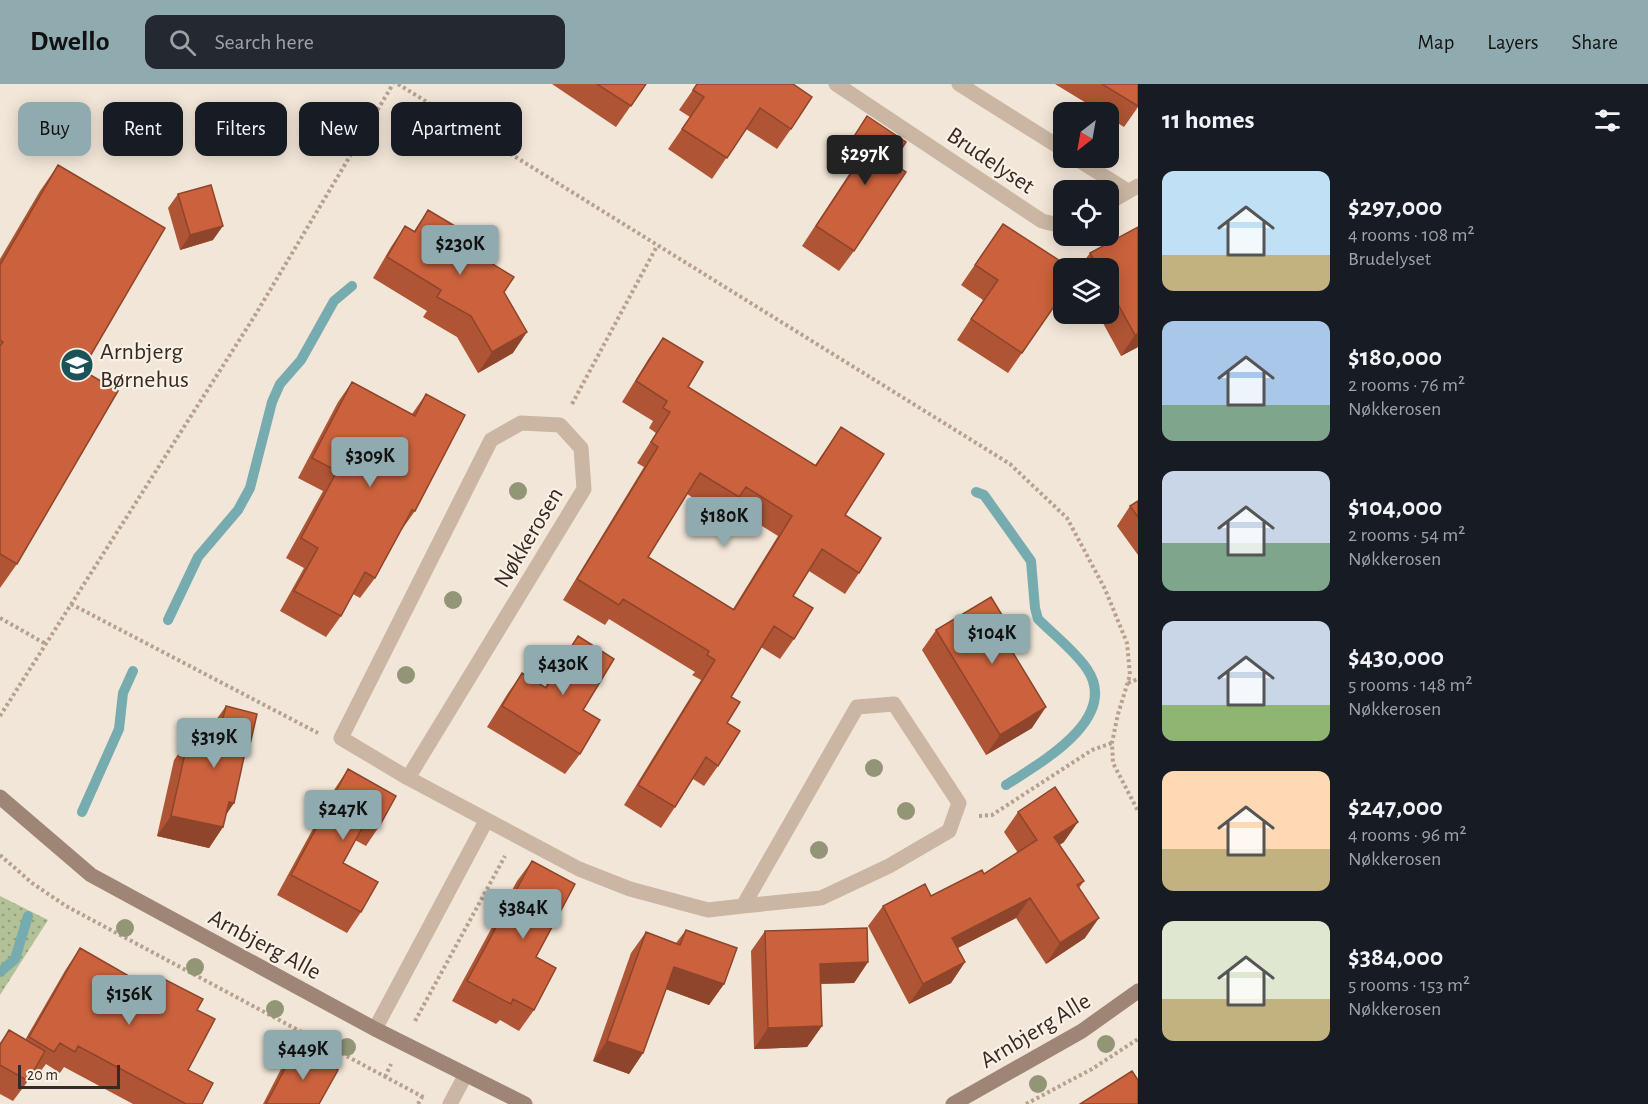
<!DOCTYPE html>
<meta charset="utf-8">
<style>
:root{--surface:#171b24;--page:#242831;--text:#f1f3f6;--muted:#9ea1a6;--accent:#90abaf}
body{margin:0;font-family:"Alegreya Sans",sans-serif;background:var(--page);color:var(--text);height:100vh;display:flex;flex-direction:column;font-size:22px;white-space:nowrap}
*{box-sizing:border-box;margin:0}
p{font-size:20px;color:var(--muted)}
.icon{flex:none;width:33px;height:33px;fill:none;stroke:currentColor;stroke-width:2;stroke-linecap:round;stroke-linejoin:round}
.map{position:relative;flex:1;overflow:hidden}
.drawer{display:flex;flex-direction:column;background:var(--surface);width:510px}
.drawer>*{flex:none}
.banner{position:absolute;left:18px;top:18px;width:570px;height:54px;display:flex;gap:12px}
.needle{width:39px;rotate:211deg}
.buttons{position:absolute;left:1053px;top:18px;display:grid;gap:12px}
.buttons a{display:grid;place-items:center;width:66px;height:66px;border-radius:12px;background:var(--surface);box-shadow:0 3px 15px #0003;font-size:30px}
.scale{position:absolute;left:18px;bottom:15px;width:102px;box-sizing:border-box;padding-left:6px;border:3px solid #352b26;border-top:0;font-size:16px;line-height:21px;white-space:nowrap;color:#352b26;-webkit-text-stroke:4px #faf0e4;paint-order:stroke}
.price{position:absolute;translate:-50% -51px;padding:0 14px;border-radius:6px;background:var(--accent);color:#111;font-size:20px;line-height:39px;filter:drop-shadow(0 2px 3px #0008)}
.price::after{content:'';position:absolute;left:50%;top:36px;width:18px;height:14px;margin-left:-9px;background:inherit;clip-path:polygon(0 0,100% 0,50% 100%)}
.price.active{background:#222;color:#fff}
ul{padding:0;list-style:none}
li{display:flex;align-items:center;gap:18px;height:150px;padding:0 24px}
li span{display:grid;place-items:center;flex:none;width:168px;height:120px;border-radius:12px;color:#555}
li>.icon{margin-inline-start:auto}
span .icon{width:72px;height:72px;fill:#fffc;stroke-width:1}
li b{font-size:26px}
h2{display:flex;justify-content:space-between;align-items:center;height:72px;padding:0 24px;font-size:26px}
.pill{padding:0 21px;border-radius:12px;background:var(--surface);box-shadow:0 3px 15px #0003;font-size:21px;line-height:54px}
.pill.active{background:var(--accent);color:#111}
header{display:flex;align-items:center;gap:36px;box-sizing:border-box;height:84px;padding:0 30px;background:var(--accent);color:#111}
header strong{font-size:28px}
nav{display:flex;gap:33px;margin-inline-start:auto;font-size:21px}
.search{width:420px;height:54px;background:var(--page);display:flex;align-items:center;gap:15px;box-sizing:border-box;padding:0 21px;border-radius:12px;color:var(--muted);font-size:22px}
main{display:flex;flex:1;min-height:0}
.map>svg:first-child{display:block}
.grass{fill:url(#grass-dots)}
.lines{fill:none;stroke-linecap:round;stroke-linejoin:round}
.stream{stroke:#76acb0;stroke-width:10}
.path{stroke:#b6a08e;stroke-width:4;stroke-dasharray:3 3;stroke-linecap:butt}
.street{stroke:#cab6a3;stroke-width:15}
.secondary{stroke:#9e8575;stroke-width:15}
.tree{fill:#929677}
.wall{fill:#af5434;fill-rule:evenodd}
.shaded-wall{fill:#8e452b}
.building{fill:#cb623d;stroke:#8e452b;stroke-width:1.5;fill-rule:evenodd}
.labels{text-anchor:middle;stroke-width:4.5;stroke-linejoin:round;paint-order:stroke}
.street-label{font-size:24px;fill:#352b26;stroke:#faf0e4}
.poi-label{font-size:24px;fill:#352b26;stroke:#faf0e4;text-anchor:start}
</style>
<header>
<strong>Dwello</strong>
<div class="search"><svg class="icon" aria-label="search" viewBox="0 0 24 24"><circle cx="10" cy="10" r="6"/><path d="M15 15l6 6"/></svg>Search here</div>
<nav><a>Map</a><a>Layers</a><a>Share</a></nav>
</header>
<main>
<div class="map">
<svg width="1138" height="1020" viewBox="0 0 1138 1020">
<defs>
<pattern id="grass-dots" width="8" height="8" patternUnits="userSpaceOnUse" patternTransform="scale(1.5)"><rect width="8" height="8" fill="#b2c197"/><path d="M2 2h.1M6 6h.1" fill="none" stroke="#929d7b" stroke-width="1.8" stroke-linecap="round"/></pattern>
</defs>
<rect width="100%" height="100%" fill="#f2e6d8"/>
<path class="grass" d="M0,812L48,836L0,911Z"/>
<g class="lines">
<path class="stream" d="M976,408L984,411L1031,477L1035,524L1038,535C1054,551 1075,567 1087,585C1121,635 1038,680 1006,701
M168,536L198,473L238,426L250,404L272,318L280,300L301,276L334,217L352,202
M82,728L119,645L123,609L133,587
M0,888L15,875L28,832"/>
<path class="path" d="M398,0L1010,380L1067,434L1105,505L1127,559L1130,591L1118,630L1112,659L1113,679L1138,727
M572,320L657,162
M71,520L318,649
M0,534L46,560
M1128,599L1138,595
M0,632L254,233L393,0
M979,732L992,731L1092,666L1112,659
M0,771L32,799L66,822L425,1014
M415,937L505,772
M385,993L391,980
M418,1020L422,1013
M1026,1020L1092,985L1138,955"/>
<path class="street" d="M836,0L1042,137L1058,141L1064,140
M959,0L1064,66
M1075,74L1128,107
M1108,119L1138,102
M408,694L584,405L581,364L560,341L521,339L491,356L341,654L408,694L579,785L630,805L708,826L743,822L857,623L894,620L959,719L949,747L889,782L821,814L743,822
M375,945L486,737
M450,1020L465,992"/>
<path class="secondary" d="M0,713L91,791L375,945L525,1020
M953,1020L1082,947L1138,907"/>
</g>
<g class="tree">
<circle cx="518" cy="407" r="9"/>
<circle cx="453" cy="516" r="9"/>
<circle cx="406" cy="591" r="9"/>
<circle cx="874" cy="684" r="9"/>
<circle cx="906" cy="727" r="9"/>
<circle cx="819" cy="766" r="9"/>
<circle cx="125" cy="844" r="9"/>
<circle cx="195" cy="883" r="9"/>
<circle cx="275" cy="925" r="9"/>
<circle cx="1106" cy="960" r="9"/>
<circle cx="347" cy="963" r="9"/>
<circle cx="1038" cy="1000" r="9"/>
</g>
<path class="wall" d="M552,0H646L616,43Z
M697,0H793L791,45L777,65L746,45L712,95L668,65L690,33L679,26Z
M1055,0H1138V23L1124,43L1108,33V28H1101Z
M867,32L892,79L854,167L839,187L802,162L853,84L839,75Z
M58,81L82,286L17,480L0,504V175L40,107Z
M178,110L213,156L180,166L168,124Z
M428,126L473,168L504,208L513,269L478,289L457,253L423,233L427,227L373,194L391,163L405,142L414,147Z
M1003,140L1022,269L1008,289L957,256L983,216L961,201Z
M1138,143V263L1121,272L1098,230H1108V184H1079L1090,169Z
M663,254L688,303L815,381L841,343L845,431L859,489L845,510L809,487L793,512L794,555L780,575L761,563L731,613L727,639L718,682L704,702L693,695L675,723L661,744L624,721L701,596L692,591L695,588L609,535L605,541L563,516L644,383L637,379L656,349L649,344L653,337L622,318L649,274ZM687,410L725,434L732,423L778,452L733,525L648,473Z
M352,298L412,330L426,310L415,427L400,448L375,494L360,514L353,510L341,532L326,553L280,527L304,484L286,474L323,407L298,394L338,318Z
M1138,417V471L1117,442L1130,422Z
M936,546L1016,554L1010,563L1032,644L986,671L922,566Z
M578,552L583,626L580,670L565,690L487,643L508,609L522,589L545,603L563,573Z
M226,622L244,672L234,719L226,731L223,743L209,764L157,752L174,676L188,656L192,657L203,641L211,643Z
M348,685L380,741L366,762L355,756L343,779L361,828L347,849L277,811L334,706Z
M1018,728L1064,758L1059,761L1084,797L1079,804L1085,854L1046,880L1016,834L958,864L965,878L951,899L909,920L868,842L883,822L931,812L984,790L1018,769L1004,748Z
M532,777L536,873L534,926L519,947L500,936L496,940L452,917L517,797Z
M686,846L724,900L709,921L666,905L643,969L629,990L593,977L631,869L646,848L676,859Z
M765,847L868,878L854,899L820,900L822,942L807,963L754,965L751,867Z
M80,864L151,905L160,893L197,926L188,986L202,1020H133L64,983L60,989L46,980L40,988L34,985L28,997L13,1017L0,1010V959L9,946L25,956L66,885Z
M296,964L319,1020H263L281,985Z"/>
<path class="shaded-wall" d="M223,142L213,156L180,166L190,151Z
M527,248L513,269L478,289L492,268Z
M1138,250V263L1121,272L1135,251Z
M1016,554L1002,574L1007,559Z
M1046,623L1032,644L986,671L1000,651Z
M229,718L234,719L219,740Z
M171,732L223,743L209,764L157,752Z
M1078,738L1064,758L1040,774L1054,753Z
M1030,814L1016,834L938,874L952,854Z
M1099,834L1085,854L1046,880L1060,859Z
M868,878L854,899L805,900L820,880Z
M965,878L951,899L909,920L923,900Z
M674,883L724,900L709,921L660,903Z
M822,942L807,963L754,965L768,944Z
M607,957L643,969L629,990L593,977Z"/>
<path class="building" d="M597,0H646L631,22Z
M697,0H793L812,13L791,45L760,24L727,74L682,45L704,13L693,6Z
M1102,0H1138V22Z
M867,32L906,58L892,79L906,88L854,167L816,142L868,64L853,54Z
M58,81L165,144L82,286L118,307L17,480L0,470V262L3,258L0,256V181Z
M211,101L223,142L190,151L178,110Z
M428,126L480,157L473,168L514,193L504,208L527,248L492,268L471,232L437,213L441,206L387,173L405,142L415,148Z
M1003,140L1071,184H1064V208L1022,269L971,235L998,196L975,181Z
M1138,143V250L1135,251L1108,202V184H1099L1090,169Z
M663,254L703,278L688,303L816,382L841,343L884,370L845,431L881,454L859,489L822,465L793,512L813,524L794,555L774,542L731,613L740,618L727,639L740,647L718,682L706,673L675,723L638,701L715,576L707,571L709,567L623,515L619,521L577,495L658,363L651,358L670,328L663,324L667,317L636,297ZM700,389L739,413L746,403L792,432L734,526L648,473Z
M352,298L415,332L426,310L465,331L415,427L412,426L375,494L365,488L341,532L294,507L318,464L301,454L337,387L312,374Z
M1138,417V433L1130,422Z
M991,513L1016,554L1007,559L1046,623L1000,651L936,546Z
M578,552L614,575L583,626L600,636L580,670L502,622L522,589L546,604Z
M226,622L257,630L249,665L246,664L234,719L229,718L223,743L171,732L188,656L199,658L203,641L220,645Z
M348,685L396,712L380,741L367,735L343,779L378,798L361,828L291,791Z
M1055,703L1078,738L1054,753L1084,797L1077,801L1099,834L1060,859L1030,814L952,854L965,878L923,900L883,822L925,800L931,812L982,786L984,790L1037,756L1018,728Z
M532,777L575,800L536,873L556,884L534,926L513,915L511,920L467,897Z
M867,844L868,878L820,880L822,942L768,944L765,847Z
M686,846L737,864L724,900L674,883L643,969L607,957L646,848L680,861Z
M80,864L153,906L160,893L203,915L197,926L215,935L188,986L213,999L202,1020H186L78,962L75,968L60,959L54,968L29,953Z
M9,946L45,967L28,997L0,981V961Z
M296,964L338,986L319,1020H266Z
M1132,987L1138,996V1020H1080Z"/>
<defs>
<g id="school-disc" transform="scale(1.725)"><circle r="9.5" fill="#1a5358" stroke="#faf0e4"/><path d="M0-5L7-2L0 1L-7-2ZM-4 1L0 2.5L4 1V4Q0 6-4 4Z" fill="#fff"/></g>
</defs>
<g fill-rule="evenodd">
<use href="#school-disc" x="77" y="281"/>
</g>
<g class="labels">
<g class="street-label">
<text transform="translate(991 76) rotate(34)" y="8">Brudelyset</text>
<text transform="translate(528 453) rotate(-59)" y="8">Nøkkerosen</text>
<text transform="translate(265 860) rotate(28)" y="8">Arnbjerg Alle</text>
<text transform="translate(1035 946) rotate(-31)" y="8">Arnbjerg Alle</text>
</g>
<g class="poi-label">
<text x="100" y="275">Arnbjerg<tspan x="100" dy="28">Børnehus</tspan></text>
</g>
</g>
</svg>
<div class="buttons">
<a><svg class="needle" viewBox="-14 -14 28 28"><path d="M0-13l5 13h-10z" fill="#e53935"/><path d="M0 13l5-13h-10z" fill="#9ea1a6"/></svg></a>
<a><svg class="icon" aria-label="locate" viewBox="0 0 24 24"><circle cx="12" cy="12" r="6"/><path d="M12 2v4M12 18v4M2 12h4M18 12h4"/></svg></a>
<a><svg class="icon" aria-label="layers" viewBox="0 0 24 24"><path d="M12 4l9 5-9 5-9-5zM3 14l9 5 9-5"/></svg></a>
</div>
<div class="scale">20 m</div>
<b class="price active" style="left:865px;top:102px">$297K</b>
<b class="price" style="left:460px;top:192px">$230K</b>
<b class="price" style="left:370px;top:404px">$309K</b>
<b class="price" style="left:724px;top:464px">$180K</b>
<b class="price" style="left:992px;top:581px">$104K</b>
<b class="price" style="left:563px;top:612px">$430K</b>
<b class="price" style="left:214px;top:685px">$319K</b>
<b class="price" style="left:343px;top:757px">$247K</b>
<b class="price" style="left:523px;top:856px">$384K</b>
<b class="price" style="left:129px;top:942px">$156K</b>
<b class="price" style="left:303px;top:997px">$449K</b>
<div class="banner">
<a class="pill active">Buy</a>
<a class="pill">Rent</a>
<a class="pill">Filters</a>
<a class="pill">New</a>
<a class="pill">Apartment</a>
</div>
</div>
<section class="drawer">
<h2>11 homes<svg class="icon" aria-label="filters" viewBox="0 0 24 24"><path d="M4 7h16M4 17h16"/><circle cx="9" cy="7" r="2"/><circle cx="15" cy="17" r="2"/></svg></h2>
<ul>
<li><span style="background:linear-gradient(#bfe0f5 70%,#c2b280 0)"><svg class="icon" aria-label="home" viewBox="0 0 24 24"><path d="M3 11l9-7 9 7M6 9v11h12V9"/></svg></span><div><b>$297,000</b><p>4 rooms · 108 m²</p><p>Brudelyset</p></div></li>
<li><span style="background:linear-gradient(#a9c7e8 70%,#7fa58c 0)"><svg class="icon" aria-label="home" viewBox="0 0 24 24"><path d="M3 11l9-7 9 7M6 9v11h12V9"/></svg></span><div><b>$180,000</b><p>2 rooms · 76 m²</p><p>Nøkkerosen</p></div></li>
<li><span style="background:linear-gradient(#c9d6e8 60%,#7fa58c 0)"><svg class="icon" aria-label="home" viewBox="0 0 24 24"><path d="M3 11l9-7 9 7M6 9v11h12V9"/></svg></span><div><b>$104,000</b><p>2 rooms · 54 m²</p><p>Nøkkerosen</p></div></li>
<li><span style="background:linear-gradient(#c9d6e8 70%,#8fb573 0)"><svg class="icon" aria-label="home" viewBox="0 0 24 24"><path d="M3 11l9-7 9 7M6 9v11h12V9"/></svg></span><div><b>$430,000</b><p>5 rooms · 148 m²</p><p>Nøkkerosen</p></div></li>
<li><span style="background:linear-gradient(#ffd9b3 65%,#c2b280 0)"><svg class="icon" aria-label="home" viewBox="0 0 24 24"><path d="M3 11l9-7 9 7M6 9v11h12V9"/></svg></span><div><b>$247,000</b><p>4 rooms · 96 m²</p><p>Nøkkerosen</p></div></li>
<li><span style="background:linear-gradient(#dfe7d0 65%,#c2b280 0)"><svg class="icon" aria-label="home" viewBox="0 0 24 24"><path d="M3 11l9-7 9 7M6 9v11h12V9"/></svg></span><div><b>$384,000</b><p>5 rooms · 153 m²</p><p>Nøkkerosen</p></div></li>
</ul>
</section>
</main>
